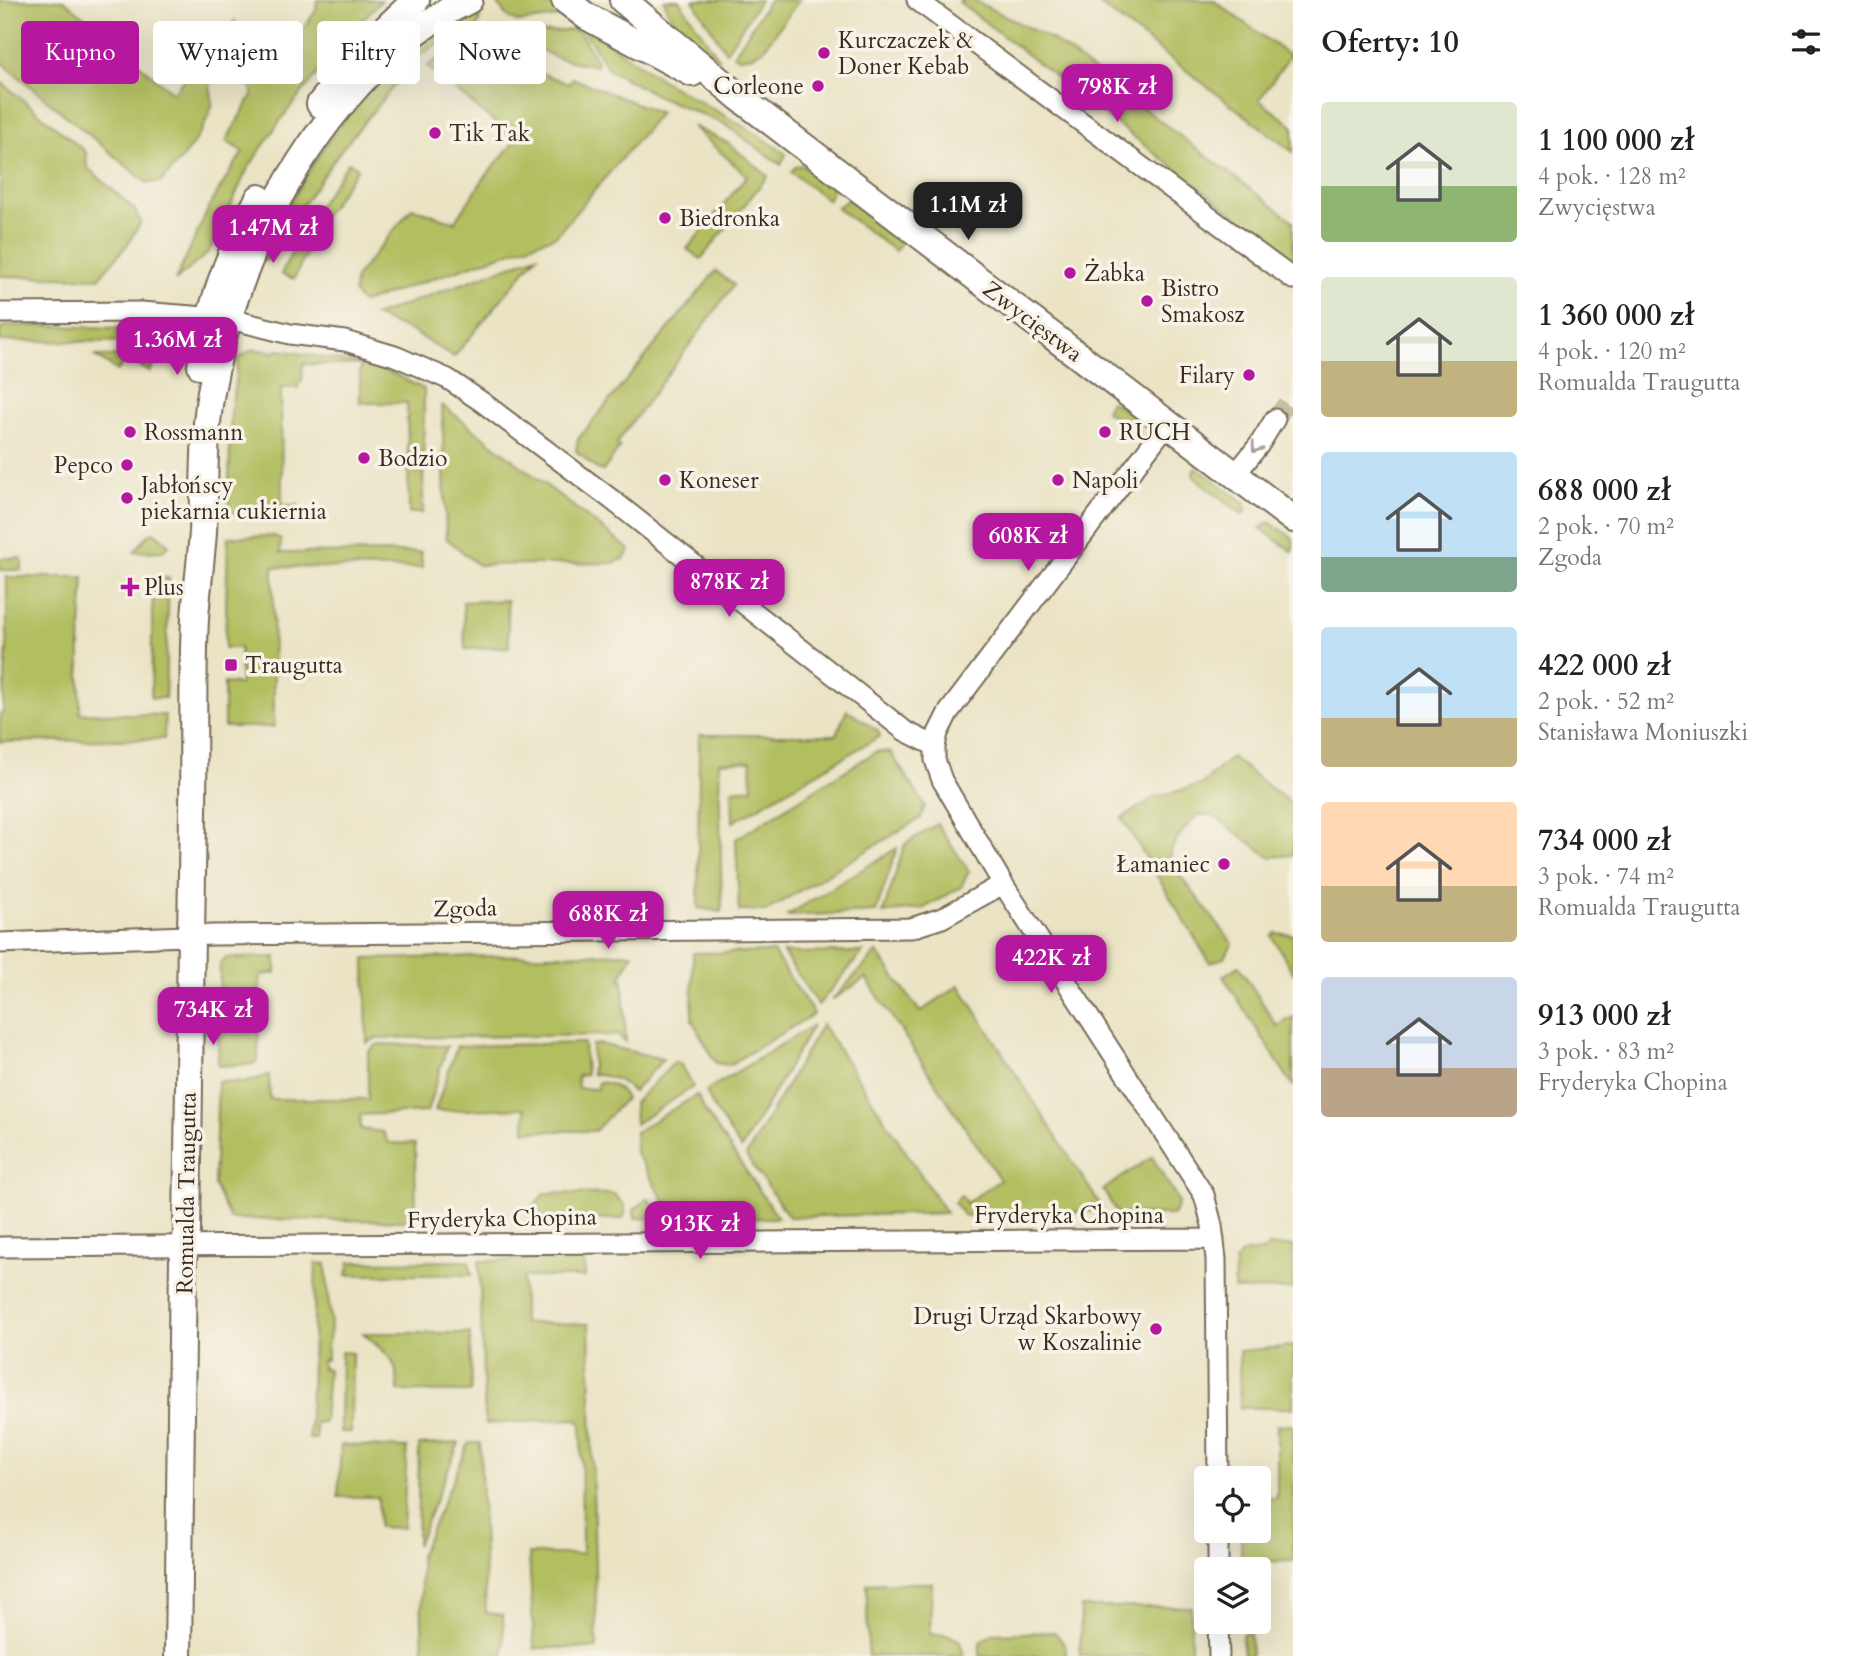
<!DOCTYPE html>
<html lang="pl">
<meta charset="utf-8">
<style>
:root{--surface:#fff;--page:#f6f6f6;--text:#222;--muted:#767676;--accent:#b5179e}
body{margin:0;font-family:Cardo,serif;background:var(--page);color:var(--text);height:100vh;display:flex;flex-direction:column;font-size:26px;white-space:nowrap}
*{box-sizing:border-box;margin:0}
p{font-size:23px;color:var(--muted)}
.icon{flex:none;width:38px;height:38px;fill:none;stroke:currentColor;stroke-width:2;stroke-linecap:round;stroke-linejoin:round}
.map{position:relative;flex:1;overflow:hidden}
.details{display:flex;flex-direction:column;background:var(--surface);width:560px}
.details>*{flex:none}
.guide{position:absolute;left:21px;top:21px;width:665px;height:63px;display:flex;gap:14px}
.tools{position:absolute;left:1194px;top:1466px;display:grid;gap:14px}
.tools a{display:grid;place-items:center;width:77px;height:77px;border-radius:7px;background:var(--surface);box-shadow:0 7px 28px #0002;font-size:35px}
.price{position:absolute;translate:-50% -60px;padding:0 16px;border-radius:14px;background:var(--accent);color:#fff;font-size:23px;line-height:46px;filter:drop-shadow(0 2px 4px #0008)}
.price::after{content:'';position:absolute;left:50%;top:42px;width:21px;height:16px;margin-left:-10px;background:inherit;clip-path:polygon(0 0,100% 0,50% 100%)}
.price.current{background:#222;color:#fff}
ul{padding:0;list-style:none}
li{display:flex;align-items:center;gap:21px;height:175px;padding:0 28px}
li span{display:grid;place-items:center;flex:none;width:196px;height:140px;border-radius:7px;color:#555}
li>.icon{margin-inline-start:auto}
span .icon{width:84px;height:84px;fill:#fffc;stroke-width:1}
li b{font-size:30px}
h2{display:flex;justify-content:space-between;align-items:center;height:84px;padding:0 28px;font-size:30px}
.tag{padding:0 24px;border-radius:7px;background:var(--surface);box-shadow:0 7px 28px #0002;font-size:24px;line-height:63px}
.tag.current{background:var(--accent);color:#fff}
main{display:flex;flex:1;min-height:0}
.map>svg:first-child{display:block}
.green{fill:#b2be60;stroke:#76743f;stroke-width:2}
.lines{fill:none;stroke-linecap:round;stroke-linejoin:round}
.street-tunnel{stroke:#c7bea3;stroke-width:19;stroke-dasharray:19 10;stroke-linecap:butt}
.street-casing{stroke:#786b58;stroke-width:23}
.secondary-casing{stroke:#786b58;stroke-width:30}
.street{stroke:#fff;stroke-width:19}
.secondary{stroke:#fff;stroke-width:26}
.oneway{stroke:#a79f9a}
.poi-dot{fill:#b5179e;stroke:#f7f3e8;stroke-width:2.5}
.labels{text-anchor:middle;stroke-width:7;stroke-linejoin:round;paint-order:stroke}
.poi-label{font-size:23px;fill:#3b2a1e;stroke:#f7f3e8;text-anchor:start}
.street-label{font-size:23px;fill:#3b2a1e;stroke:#f7f3e8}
</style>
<main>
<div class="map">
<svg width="1293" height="1656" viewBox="0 0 1293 1656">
<rect width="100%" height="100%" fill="#f7f3e8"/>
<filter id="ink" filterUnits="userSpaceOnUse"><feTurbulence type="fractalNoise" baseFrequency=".0143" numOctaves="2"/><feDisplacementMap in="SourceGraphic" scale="14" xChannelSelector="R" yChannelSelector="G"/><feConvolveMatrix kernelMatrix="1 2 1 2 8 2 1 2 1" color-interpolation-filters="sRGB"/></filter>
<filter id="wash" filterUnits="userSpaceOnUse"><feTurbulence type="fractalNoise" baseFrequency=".00686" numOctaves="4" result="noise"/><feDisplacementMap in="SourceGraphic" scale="28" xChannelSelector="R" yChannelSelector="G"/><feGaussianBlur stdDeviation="1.57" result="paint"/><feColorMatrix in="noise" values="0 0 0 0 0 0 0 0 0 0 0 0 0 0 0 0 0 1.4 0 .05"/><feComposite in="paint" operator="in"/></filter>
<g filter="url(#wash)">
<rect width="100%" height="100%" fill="#eae3c4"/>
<path class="green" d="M0,0H64L173,93L236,19C227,39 212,63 210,85C210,92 214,99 212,106C203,136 181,160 161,182L147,183L0,61Z
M317,0H382L353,29L282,118L247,170L209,252L175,281L212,201L243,152L226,141L252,95L251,75L267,84L316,10Z
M505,0C527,0 551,0 566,16L519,22C507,20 503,12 497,2Z
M664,0H679L720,60C699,44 670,27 664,0Z
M693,0H760L726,52Z
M769,0H799L763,50L752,56L739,58L734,55Z
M961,0H973L1053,40L1293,221V260L959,2Z
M1094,0H1213L1290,56L1259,100L1293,126V152Z
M476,10L480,19L475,33L466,38L435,45L417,58L341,150L299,210L274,255L265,261L257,260C302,182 346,97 420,42C438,30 458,20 476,10Z
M584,26L662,80L759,135L786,154L781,165L724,124L660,97L609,70L583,29Z
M571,30L579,31L597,61L596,66C577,62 544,59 533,41L534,34Z
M479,48C499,46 517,55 535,63L533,70L569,84L572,78L660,113L556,236L362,303L354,293L355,278L412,208L455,222L484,178L516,140L427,66L439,58Z
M0,81L86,152L87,167L134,209L141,222L128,244L99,278L0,276Z
M692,126L728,143L768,176L701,259L687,249L747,176Z
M349,162L358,168L322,219L294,279L281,274L310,218Z
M802,165L833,188L828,200L791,172L795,167Z
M848,199L900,238L899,246L895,251L837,208Z
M537,256L454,357L411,331L374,316Z
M716,271L734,285L616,444L620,447L603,471L597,469L576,451L578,439Z
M10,325L157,329L156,342L0,341V329Z
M254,349L273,352L280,350L361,364L394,374L424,389L423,513H409L407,403H360V365L303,364L302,382L298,383V388H281L282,505H298L290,513H228L231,410L238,362L240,357Z
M95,356L153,357V366L150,372L126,358L118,371Z
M1110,401L1121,406L1138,420L1140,437L1106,411Z
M442,405L630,550L624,559L613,563L478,565L446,538Z
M1196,467L1246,504V511L1243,515L1194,477L1193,472Z
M1269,522L1293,538V552L1260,528Z
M154,532L169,545L163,551L134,552L147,536Z
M275,536L281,540L280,553L421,552L422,568L273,567L274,727H224V683L241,684L240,647L225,648L228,537Z
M0,558H22V570H0Z
M7,577H84L80,645V713L165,715L164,739L0,742V713H3L7,645Z
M153,578H169L165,698H151Z
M507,600L509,647L465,649L463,602Z
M847,710L878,731L880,736L733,822L732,790L752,788L751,761L719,762L722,912L698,908L699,735H836Z
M877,751L890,752L925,805L921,818L766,911H739L736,839Z
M1231,757L1293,805V855L1270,857L1212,815H1197C1185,830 1165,845 1172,865L1233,944L1223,958L1210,963L1122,818L1155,797L1201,785Z
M937,824L969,871L961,887L924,908L883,913L905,844Z
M897,848L876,912L786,916Z
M1275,933L1293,935V973L1272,936Z
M773,952L814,1014L729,1065L716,1063L692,1020L693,953Z
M863,952L818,1005L783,953Z
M877,952L920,1012L959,985L1101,1206L1099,1211L964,1216L954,1202L961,1195L966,1203L1000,1180L866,978L832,1000Z
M633,953L620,979L623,980L626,1042L618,1035L377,1038L367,1043L365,959Z
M276,957V973L260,975L258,1059L254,1064L218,1066L220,963L226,958Z
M1239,966L1277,1026L1293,1017V1086L1223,976Z
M822,1024L946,1213L789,1217L746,1156Z
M813,1025L741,1149L712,1105L706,1091Z
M584,1043L586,1075L577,1076L578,1088L597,1089L598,1082C611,1083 619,1087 626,1098L595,1131H525V1108L435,1111L457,1046Z
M378,1044L447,1046L427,1112L360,1115L361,1129L383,1132L388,1143L415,1144L416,1221L230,1219L214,1185L218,1081L246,1082L269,1075L270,1099H368V1052Z
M600,1044L663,1059L633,1092C621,1079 609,1076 592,1074V1045Z
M675,1062L681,1065L693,1087L635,1124L634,1103Z
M697,1095L705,1111L778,1218L675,1219L636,1153L635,1132Z
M1152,1157L1179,1202L1173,1215L1118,1214L1103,1190Z
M545,1193L614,1194L625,1206V1215L621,1219L528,1218V1212Z
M648,1198L662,1219L635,1218L634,1210Z
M1268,1246H1293V1289L1234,1290L1235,1262L1242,1253L1264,1251Z
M584,1259L585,1277H523V1323L589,1324L597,1648H534L529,1554H582L581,1424L576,1419L485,1424L479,1261Z
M469,1261L472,1275H347L350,1262Z
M316,1263L326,1264L331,1329L327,1346V1359L322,1361V1368L328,1369L324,1422L315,1423L316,1439H309Z
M363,1333H470L471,1392L398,1391C398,1357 387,1355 363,1333Z
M1293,1346V1408H1240L1239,1351Z
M341,1352L352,1353L351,1432H340Z
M1277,1425H1293V1561L1250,1562L1249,1570H1241V1531H1258V1498H1277Z
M459,1443L417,1545L419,1445Z
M469,1443H480L486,1613L503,1615L504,1656H423L420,1555Z
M341,1445L407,1448L403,1528L379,1527L378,1497H338Z
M884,1583H932L930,1634L949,1635L960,1641L964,1656H868L867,1584Z
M1081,1607H1191V1656H1080Z
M1055,1632L1066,1647V1656H980V1642L992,1634Z
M1250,1633L1251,1656H1243L1242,1634Z"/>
</g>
<g filter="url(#ink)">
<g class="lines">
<path class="street-tunnel" d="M1275,419L1293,396"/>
<g class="street-casing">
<path id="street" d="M917,0L1293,279
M0,313L141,312L230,319L290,334L345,341L395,356L448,379L482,402L611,499L905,731L935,746
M1167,424L948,713L938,733L935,746V760L942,780L1003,884L1204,1195L1212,1225L1216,1259L1218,1479
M1235,475L1259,445L1275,419
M0,943L213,935L911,928L942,918L1003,884
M0,1247L1214,1239
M1218,1531V1570
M1218,1622L1219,1656"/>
</g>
<g class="secondary-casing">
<path id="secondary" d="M565,0L586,16L692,73
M623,0L740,98L1293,519
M320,104L361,52L416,0
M201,366C209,306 230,250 259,198
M178,1656L183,1259L187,1231C188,1091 191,951 193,811C194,747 192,682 195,618C197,589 201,561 203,532C205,485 203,439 211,392C228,294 269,199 329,120C367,70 412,27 469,0"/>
</g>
<use href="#street" class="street"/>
<use href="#secondary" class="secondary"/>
</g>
<defs><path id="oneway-chevron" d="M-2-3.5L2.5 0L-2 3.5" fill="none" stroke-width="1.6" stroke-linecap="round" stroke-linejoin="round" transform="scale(1.75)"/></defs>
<use class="oneway" href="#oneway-chevron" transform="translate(1256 448) rotate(126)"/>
</g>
<g class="poi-dot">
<circle cx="824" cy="53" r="7"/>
<circle cx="818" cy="86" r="7"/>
<circle cx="435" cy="133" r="7"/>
<circle cx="665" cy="218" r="7"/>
<circle cx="1070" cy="273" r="7"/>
<circle cx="1147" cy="301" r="7"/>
<circle cx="1249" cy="375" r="7"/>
<circle cx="130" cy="432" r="7"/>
<circle cx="1105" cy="432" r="7"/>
<circle cx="364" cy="458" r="7"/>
<circle cx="127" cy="465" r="7"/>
<circle cx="665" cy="480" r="7"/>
<circle cx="1058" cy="480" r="7"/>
<circle cx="127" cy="498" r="7"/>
<path d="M126.5 576.5h7v7h7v7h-7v7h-7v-7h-7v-7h7z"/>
<rect x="224" y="658" width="14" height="14" rx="3.5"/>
<circle cx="1224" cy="864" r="7"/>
<circle cx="1156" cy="1329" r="7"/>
</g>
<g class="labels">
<g class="poi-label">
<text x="838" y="48">Kurczaczek &amp;<tspan x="838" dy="26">Doner Kebab</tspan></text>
<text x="804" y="94" text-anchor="end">Corleone</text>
<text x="449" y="141">Tik Tak</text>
<text x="679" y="226">Biedronka</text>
<text x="1084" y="281">Żabka</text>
<text x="1161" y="296">Bistro<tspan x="1161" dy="26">Smakosz</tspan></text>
<text x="1235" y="383" text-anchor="end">Filary</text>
<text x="144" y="440">Rossmann</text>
<text x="1119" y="440">RUCH</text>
<text x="378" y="466">Bodzio</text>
<text x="113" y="473" text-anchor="end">Pepco</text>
<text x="679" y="488">Koneser</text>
<text x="1072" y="488">Napoli</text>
<text x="141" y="493">Jabłońscy<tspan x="141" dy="26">piekarnia cukiernia</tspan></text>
<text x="144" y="595">Plus</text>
<text x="245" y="673">Traugutta</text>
<text x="1210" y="872" text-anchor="end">Łamaniec</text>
<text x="1142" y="1324" text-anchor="end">Drugi Urząd Skarbowy<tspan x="1142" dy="26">w Koszalinie</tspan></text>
</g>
<g class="street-label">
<text transform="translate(1033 321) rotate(37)" y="8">Zwycięstwa</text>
<text transform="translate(465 908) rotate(-1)" y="8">Zgoda</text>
<text transform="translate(186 1193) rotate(-89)" y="8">Romualda Traugutta</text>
<text x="1069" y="1223">Fryderyka Chopina</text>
<text transform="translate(502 1218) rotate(-1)" y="8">Fryderyka Chopina</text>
</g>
</g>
</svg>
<div class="tools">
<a><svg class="icon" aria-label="locate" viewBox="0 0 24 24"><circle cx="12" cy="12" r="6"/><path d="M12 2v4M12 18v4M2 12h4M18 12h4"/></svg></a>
<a><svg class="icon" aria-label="layers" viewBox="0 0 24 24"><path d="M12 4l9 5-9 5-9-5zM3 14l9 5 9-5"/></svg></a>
</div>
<b class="price" style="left:1117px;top:124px">798K zł</b>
<b class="price current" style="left:968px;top:242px">1.1M zł</b>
<b class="price" style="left:273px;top:265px">1.47M zł</b>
<b class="price" style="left:177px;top:377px">1.36M zł</b>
<b class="price" style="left:1028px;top:573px">608K zł</b>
<b class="price" style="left:729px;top:619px">878K zł</b>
<b class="price" style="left:608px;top:951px">688K zł</b>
<b class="price" style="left:1051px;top:995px">422K zł</b>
<b class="price" style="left:213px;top:1047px">734K zł</b>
<b class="price" style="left:700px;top:1261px">913K zł</b>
<div class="guide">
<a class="tag current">Kupno</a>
<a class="tag">Wynajem</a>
<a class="tag">Filtry</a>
<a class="tag">Nowe</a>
</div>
</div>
<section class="details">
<h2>Oferty: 10<svg class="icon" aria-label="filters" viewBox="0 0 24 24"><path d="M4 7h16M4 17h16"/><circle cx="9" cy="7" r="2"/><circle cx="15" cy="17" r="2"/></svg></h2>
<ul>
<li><span style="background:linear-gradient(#dfe7d0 60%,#8fb573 0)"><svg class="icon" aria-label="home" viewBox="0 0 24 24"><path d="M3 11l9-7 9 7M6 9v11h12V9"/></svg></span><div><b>1 100 000 zł</b><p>4 pok. · 128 m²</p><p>Zwycięstwa</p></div></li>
<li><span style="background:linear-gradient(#dfe7d0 60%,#c2b280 0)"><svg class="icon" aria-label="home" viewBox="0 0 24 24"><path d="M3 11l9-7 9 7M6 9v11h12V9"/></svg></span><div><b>1 360 000 zł</b><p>4 pok. · 120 m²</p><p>Romualda Traugutta</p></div></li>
<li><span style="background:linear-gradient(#bfe0f5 75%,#7fa58c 0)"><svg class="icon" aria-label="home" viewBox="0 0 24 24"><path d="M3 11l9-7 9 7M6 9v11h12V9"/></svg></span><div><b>688 000 zł</b><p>2 pok. · 70 m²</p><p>Zgoda</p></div></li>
<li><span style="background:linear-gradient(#bfe0f5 65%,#c2b280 0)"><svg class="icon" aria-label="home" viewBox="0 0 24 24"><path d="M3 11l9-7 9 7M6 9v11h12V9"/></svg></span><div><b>422 000 zł</b><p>2 pok. · 52 m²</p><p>Stanisława Moniuszki</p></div></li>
<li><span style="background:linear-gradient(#ffd9b3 60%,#c2b280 0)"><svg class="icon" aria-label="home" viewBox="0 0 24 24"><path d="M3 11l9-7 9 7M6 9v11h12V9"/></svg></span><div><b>734 000 zł</b><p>3 pok. · 74 m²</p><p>Romualda Traugutta</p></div></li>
<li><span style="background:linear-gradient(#c9d6e8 65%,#b9a48a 0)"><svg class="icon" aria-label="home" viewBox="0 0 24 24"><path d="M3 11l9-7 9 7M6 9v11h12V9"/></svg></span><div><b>913 000 zł</b><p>3 pok. · 83 m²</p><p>Fryderyka Chopina</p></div></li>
</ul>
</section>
</main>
